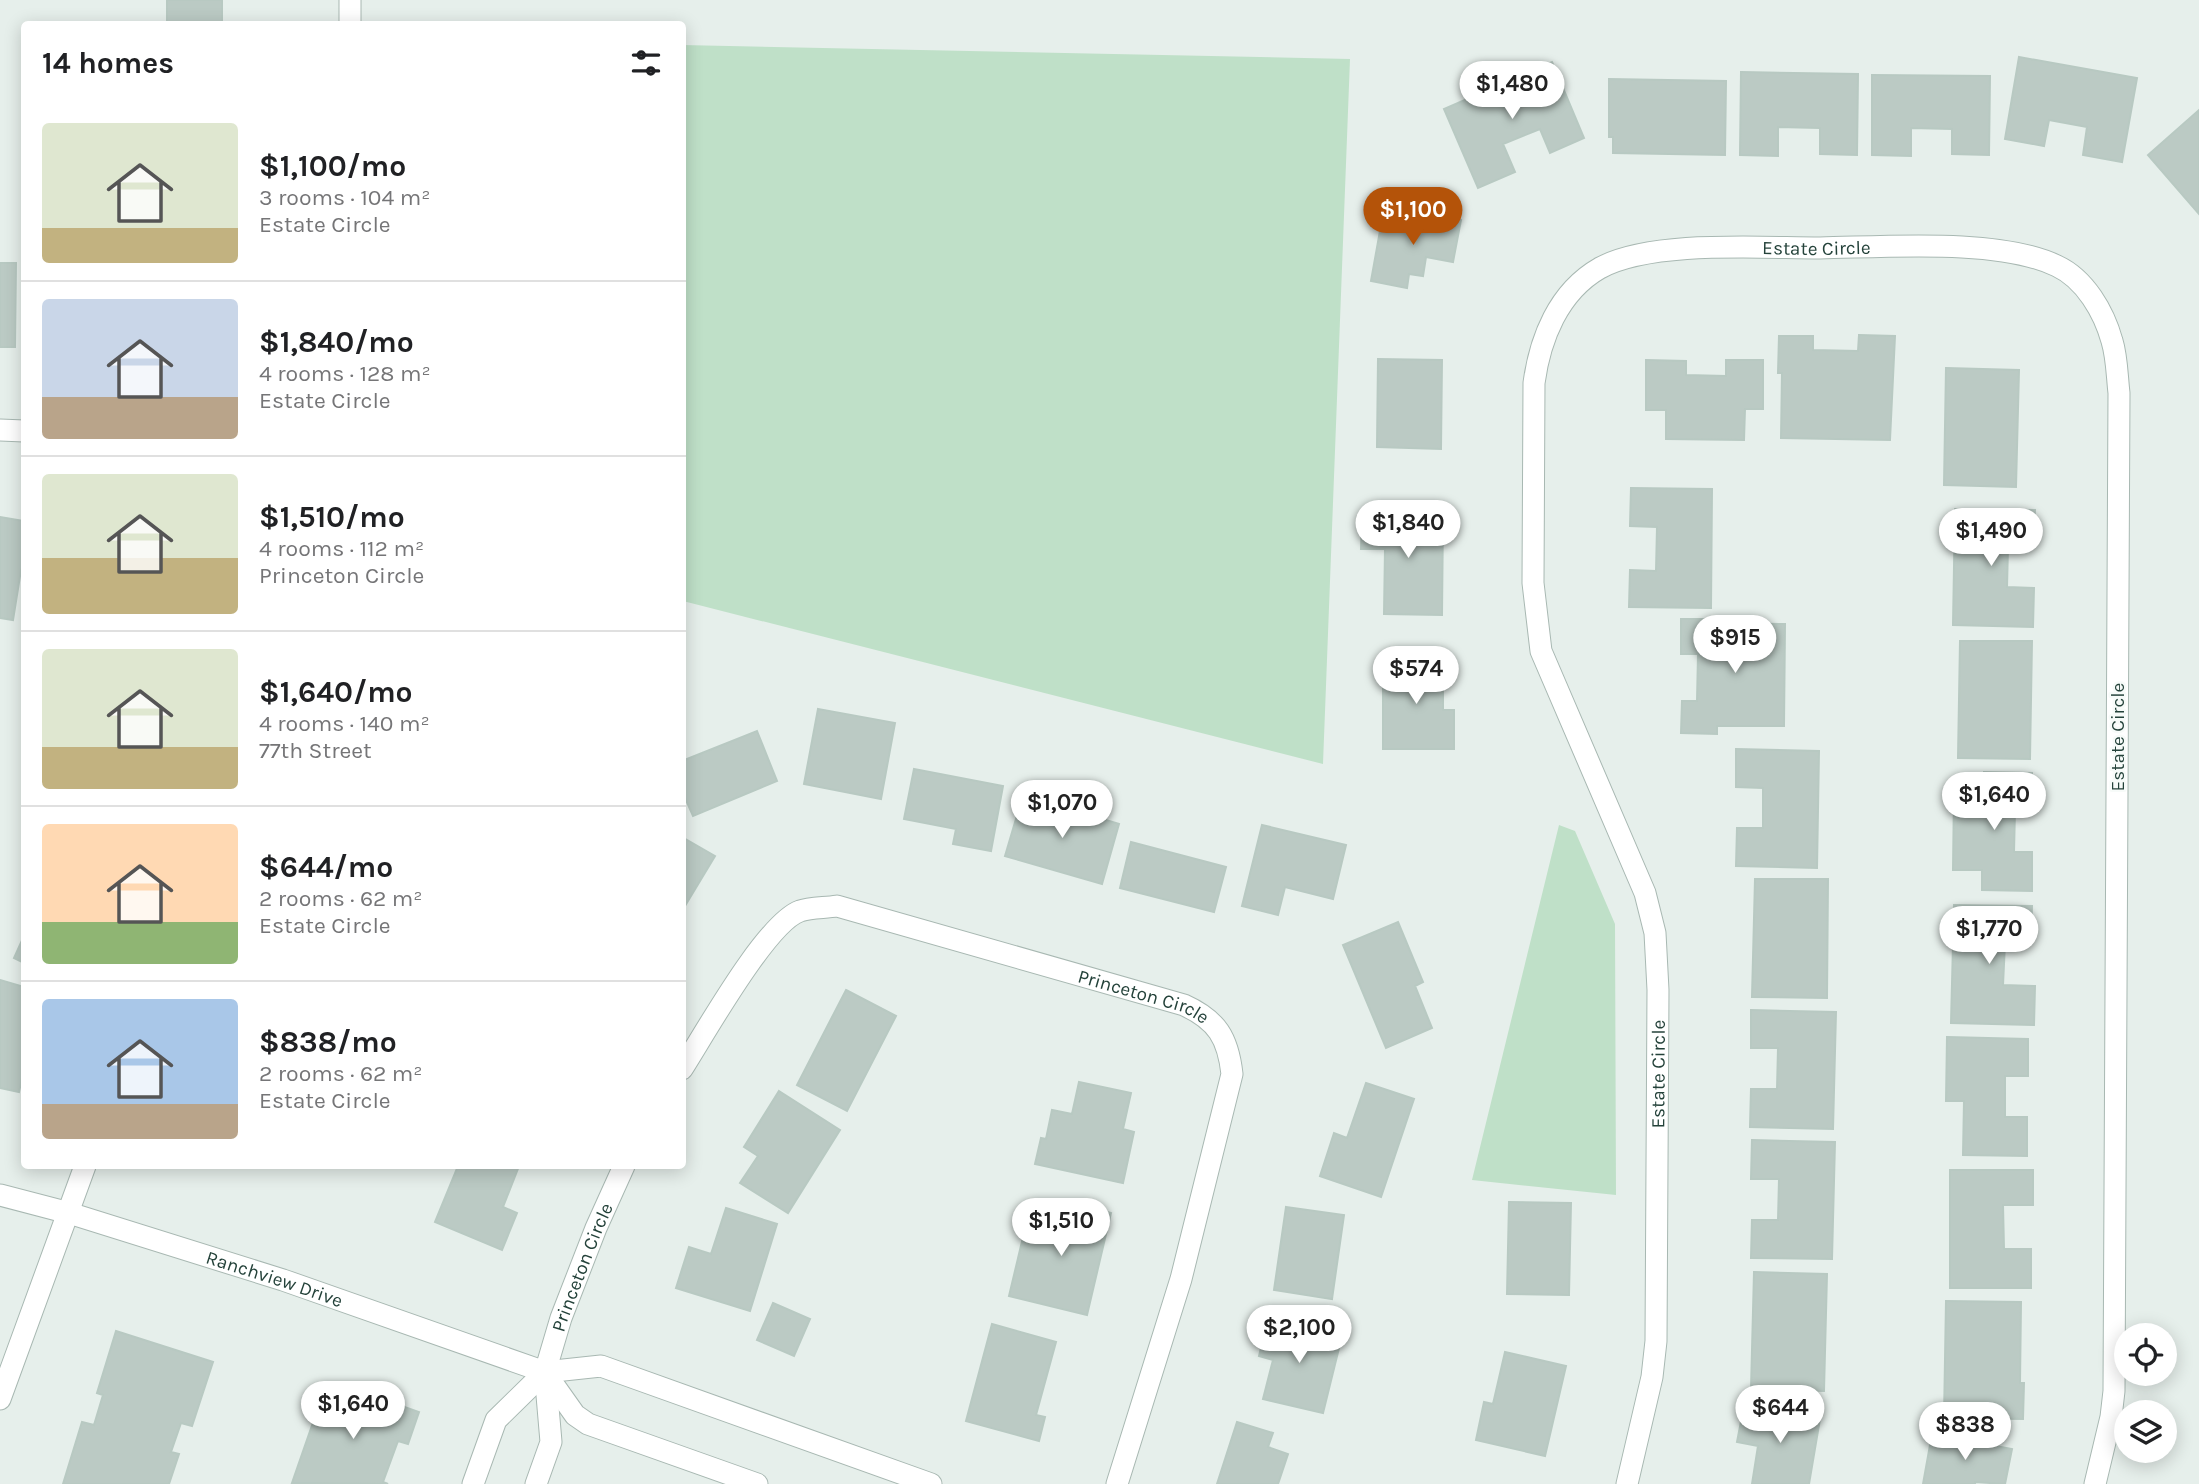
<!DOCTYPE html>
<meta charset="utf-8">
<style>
:root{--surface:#fff;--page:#f6f6f6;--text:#202124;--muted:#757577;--line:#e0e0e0;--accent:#b45309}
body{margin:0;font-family:Karla,sans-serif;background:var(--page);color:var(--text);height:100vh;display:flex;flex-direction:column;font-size:26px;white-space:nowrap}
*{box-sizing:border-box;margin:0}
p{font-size:23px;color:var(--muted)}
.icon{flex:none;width:38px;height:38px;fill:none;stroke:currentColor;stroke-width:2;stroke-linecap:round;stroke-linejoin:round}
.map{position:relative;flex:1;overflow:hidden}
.side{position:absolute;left:21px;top:21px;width:665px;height:1148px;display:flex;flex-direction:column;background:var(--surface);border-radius:7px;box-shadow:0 4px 18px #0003}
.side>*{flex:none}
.buttons{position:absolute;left:2114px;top:1323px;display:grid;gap:14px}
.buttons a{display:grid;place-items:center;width:63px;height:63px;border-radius:50%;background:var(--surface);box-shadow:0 4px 18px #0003;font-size:35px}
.price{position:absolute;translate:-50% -60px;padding:0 16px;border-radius:24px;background:#fff;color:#222;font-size:23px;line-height:46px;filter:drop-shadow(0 2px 4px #0008)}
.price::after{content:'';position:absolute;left:50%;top:42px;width:21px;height:16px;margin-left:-10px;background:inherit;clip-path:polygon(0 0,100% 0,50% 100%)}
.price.current{background:var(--accent);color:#fff}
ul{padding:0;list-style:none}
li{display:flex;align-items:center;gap:21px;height:175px;padding:0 21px}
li+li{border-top:2px solid var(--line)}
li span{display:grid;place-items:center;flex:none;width:196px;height:140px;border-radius:7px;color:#555}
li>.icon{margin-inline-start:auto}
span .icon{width:84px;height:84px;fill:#fffc;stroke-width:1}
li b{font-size:30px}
h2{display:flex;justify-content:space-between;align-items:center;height:84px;padding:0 21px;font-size:30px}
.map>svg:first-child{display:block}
.green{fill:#bfe0c8}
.building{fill:#bbcac4;stroke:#b8c9c2;stroke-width:2}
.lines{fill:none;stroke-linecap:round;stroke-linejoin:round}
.minor-casing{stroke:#a8b8b2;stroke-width:23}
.minor{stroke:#fff;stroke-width:21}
.labels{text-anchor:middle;stroke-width:5;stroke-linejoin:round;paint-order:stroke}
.street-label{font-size:19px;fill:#24423a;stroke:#f7fbf9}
</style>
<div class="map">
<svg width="2199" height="1484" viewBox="0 0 2199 1484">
<rect width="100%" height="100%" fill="#e6efeb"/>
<path class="green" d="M682,45L1350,59L1323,764L683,601Z
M1559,825L1575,831L1615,924L1616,1195L1472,1180Z"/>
<path class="building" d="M167,0H222V24H167Z
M2019,57L2137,78L2122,162L2083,155L2087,127L2049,120L2044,146L2005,139Z
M1552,62L1584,138L1550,153L1540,129L1503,144L1515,172L1478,188L1444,109Z
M1741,72L1858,74L1857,155L1820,154V128L1778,127V156L1740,155Z
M1872,75L1990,76L1989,155L1952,154V129L1911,128V156L1872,155Z
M1609,79L1726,81L1725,155L1613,153V137H1609Z
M2199,110V214L2148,155Z
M1422,213L1461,220L1453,262L1426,257L1423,276L1409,274L1407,288L1371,281L1383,214L1420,221Z
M0,263H16L15,347H0Z
M1859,335L1895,336L1890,440L1781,438L1782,373H1778L1779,336H1813V350L1858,351Z
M1378,359L1442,360L1441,449L1377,447Z
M1646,360L1686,361V375L1726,376V360H1763V409H1745L1744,440L1666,439V410H1646Z
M1946,368L2019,370L2016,487L1944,485Z
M1631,488L1712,489L1711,608L1629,607L1630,570L1656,571L1657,527L1630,526Z
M1955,509L2035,510L2033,548L2008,547L2007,587L2034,588L2033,627L1953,625Z
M1362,513L1443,515L1442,615L1384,614L1385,549H1361Z
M0,517L24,521V571L21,570L13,620L0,618Z
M1681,619H1719V623L1785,624L1784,726H1717V734L1681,733L1682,701H1697L1698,654H1681Z
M1960,641H2032L2030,759L1958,758Z
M1383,659H1443V710H1454V749H1383Z
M818,709L895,723L881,799L804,784Z
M757,731L777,781L693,816L682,791V761Z
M1736,749L1819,751L1817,868L1736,866L1737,828H1763V788L1736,787Z
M914,769L1003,786L991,851L953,844L956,829L904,819Z
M1984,772L2032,773V810H2015L2014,852H2032V891L1982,890V870H1953L1954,792H1983Z
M1023,795L1119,824L1102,884L1005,856Z
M1262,825L1346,845L1333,899L1285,887L1278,915L1242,906Z
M682,837L715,856L682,911Z
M1131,842L1226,867L1214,912L1120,888Z
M1755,879H1828L1827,998L1752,997Z
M1954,905L2032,906L2031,943H2005L2003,985L2035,986L2034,1025L1951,1023Z
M1398,922L1423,982L1415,986L1432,1028L1386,1048L1343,945Z
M24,936V963L14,958Z
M0,980L24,987V1069L19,1092L0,1088Z
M846,990L896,1016L847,1111L797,1085Z
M1751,1010L1836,1012L1833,1129L1750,1127L1751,1089H1777L1778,1048H1751Z
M1947,1037L2028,1039V1076H2005V1117H2027V1156L1963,1155L1964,1101H1946Z
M1079,1082L1131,1093L1123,1129L1134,1132L1123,1183L1035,1164L1041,1138L1046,1139L1052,1110L1072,1114Z
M1366,1083L1414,1099L1381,1197L1320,1176L1334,1133L1347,1138Z
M779,1091L840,1130L788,1213L740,1183L758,1156L744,1147Z
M1752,1140L1835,1142L1832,1259L1751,1258L1752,1220H1778L1779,1179H1751Z
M458,1166H519L503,1207L517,1213L502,1250L435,1222Z
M1950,1170H2033V1205H2003L2004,1249H2031V1288H1950Z
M1509,1202L1571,1203L1569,1295L1507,1294Z
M1071,1203L1111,1213L1087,1315L1009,1296L1030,1208L1068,1217Z
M1286,1207L1344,1215L1332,1299L1274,1290Z
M726,1208L777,1224L750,1311L676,1288L689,1247L711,1254Z
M1754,1272L1827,1274L1824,1391L1751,1389Z
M1946,1301L2021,1302L2020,1383H2024L2023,1419L1944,1418Z
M773,1303L810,1319L794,1356L757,1340Z
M1268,1319L1342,1336L1323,1413L1263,1399L1273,1360L1259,1356Z
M992,1324L1056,1342L1036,1415L1045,1417L1039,1441L966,1421Z
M116,1331L213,1362L192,1426L181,1423L171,1452L179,1454L169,1484H63L82,1422L94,1425L103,1395L97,1393Z
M1505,1352L1566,1366L1545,1456L1476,1440L1484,1402L1493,1404Z
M325,1388L382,1408L385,1400L419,1412L408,1444L398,1441L383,1482L388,1484L292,1483Z
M1744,1406L1820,1419L1809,1484H1752L1758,1446L1737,1442Z
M1237,1422L1273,1433L1268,1447L1288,1454L1278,1484H1217Z
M1932,1434L2012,1449L2005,1484L1975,1482V1484H1923Z"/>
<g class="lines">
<g class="minor-casing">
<g id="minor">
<path d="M350,24V0"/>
<path d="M0,430L24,431"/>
<path id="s1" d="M682,1069C704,1035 766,923 800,911C810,907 825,908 837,906L1184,1005C1217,1020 1228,1038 1232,1074L1181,1279L1117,1484"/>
<path id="s2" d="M0,1195L69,1213L283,1280L545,1372L601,1366L931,1484"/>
<path d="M546,1374L575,1415L588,1424L757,1484"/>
<path d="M0,1399L85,1166"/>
<path d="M473,1484L496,1420L545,1372"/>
<path id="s3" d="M536,1484L551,1442L545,1372L561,1318L596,1228L624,1166"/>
<path id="s4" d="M1627,1484L1652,1377L1656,1341L1658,990L1655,933L1645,893L1541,651L1533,583L1534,383C1540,339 1558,292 1600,268C1652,240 1760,248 1820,248C1886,247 1999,238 2057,266C2085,279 2104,312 2112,341C2117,357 2117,376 2119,393L2114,1391L2111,1417L2095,1484"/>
</g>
</g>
<use href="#minor" class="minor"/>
</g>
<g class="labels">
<g class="street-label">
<text dy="7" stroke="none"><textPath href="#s4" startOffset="1484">Estate Circle</textPath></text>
<text transform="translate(2117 737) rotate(-90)" y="7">Estate Circle</text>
<text dy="7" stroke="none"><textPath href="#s1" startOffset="556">Princeton Circle</textPath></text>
<text dy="7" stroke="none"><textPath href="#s4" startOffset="413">Estate Circle</textPath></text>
<text dy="7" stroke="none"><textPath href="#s3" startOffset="226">Princeton Circle</textPath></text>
<text dy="7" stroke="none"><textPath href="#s2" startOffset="287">Ranchview Drive</textPath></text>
</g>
</g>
</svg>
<div class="buttons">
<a><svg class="icon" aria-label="locate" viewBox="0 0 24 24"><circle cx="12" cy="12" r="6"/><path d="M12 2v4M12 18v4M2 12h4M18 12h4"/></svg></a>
<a><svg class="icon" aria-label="layers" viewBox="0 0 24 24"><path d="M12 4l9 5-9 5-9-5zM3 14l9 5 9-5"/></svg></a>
</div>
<b class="price" style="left:1512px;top:121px">$1,480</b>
<b class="price current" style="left:1413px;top:247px">$1,100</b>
<b class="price" style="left:1408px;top:560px">$1,840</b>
<b class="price" style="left:1991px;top:568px">$1,490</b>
<b class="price" style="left:1735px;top:675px">$915</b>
<b class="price" style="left:1416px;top:706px">$574</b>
<b class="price" style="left:1994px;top:832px">$1,640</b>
<b class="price" style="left:1062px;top:840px">$1,070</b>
<b class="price" style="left:1989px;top:966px">$1,770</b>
<b class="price" style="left:1061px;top:1258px">$1,510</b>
<b class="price" style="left:1299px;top:1365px">$2,100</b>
<b class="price" style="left:353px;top:1441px">$1,640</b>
<b class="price" style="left:1780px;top:1445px">$644</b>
<b class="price" style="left:1965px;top:1462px">$838</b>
<section class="side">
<h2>14 homes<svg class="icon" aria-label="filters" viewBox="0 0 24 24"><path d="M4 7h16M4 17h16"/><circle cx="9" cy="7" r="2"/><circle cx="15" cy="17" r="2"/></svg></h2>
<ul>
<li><span style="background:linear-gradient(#dfe7d0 75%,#c2b280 0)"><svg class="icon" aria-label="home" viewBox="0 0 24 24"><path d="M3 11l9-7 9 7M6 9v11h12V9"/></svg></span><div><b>$1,100/mo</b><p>3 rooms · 104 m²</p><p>Estate Circle</p></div></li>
<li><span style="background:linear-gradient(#c9d6e8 70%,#b9a48a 0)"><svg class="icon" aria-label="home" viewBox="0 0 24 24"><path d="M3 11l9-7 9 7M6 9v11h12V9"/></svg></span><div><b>$1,840/mo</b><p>4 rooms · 128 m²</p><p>Estate Circle</p></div></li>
<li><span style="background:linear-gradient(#dfe7d0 60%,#c2b280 0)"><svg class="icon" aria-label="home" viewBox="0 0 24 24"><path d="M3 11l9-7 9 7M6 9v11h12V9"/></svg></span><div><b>$1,510/mo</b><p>4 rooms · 112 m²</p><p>Princeton Circle</p></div></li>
<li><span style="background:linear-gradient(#dfe7d0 70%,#c2b280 0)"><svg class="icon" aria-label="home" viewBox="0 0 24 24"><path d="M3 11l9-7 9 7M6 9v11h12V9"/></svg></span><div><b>$1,640/mo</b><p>4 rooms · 140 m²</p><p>77th Street</p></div></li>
<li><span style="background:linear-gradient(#ffd9b3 70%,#8fb573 0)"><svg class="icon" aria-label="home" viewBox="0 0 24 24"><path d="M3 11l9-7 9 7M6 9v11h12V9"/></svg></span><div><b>$644/mo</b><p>2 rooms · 62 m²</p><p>Estate Circle</p></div></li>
<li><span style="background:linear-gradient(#a9c7e8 75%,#b9a48a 0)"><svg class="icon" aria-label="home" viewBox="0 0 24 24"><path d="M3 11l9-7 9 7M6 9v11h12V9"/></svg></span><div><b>$838/mo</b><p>2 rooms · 62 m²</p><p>Estate Circle</p></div></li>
</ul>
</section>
</div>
